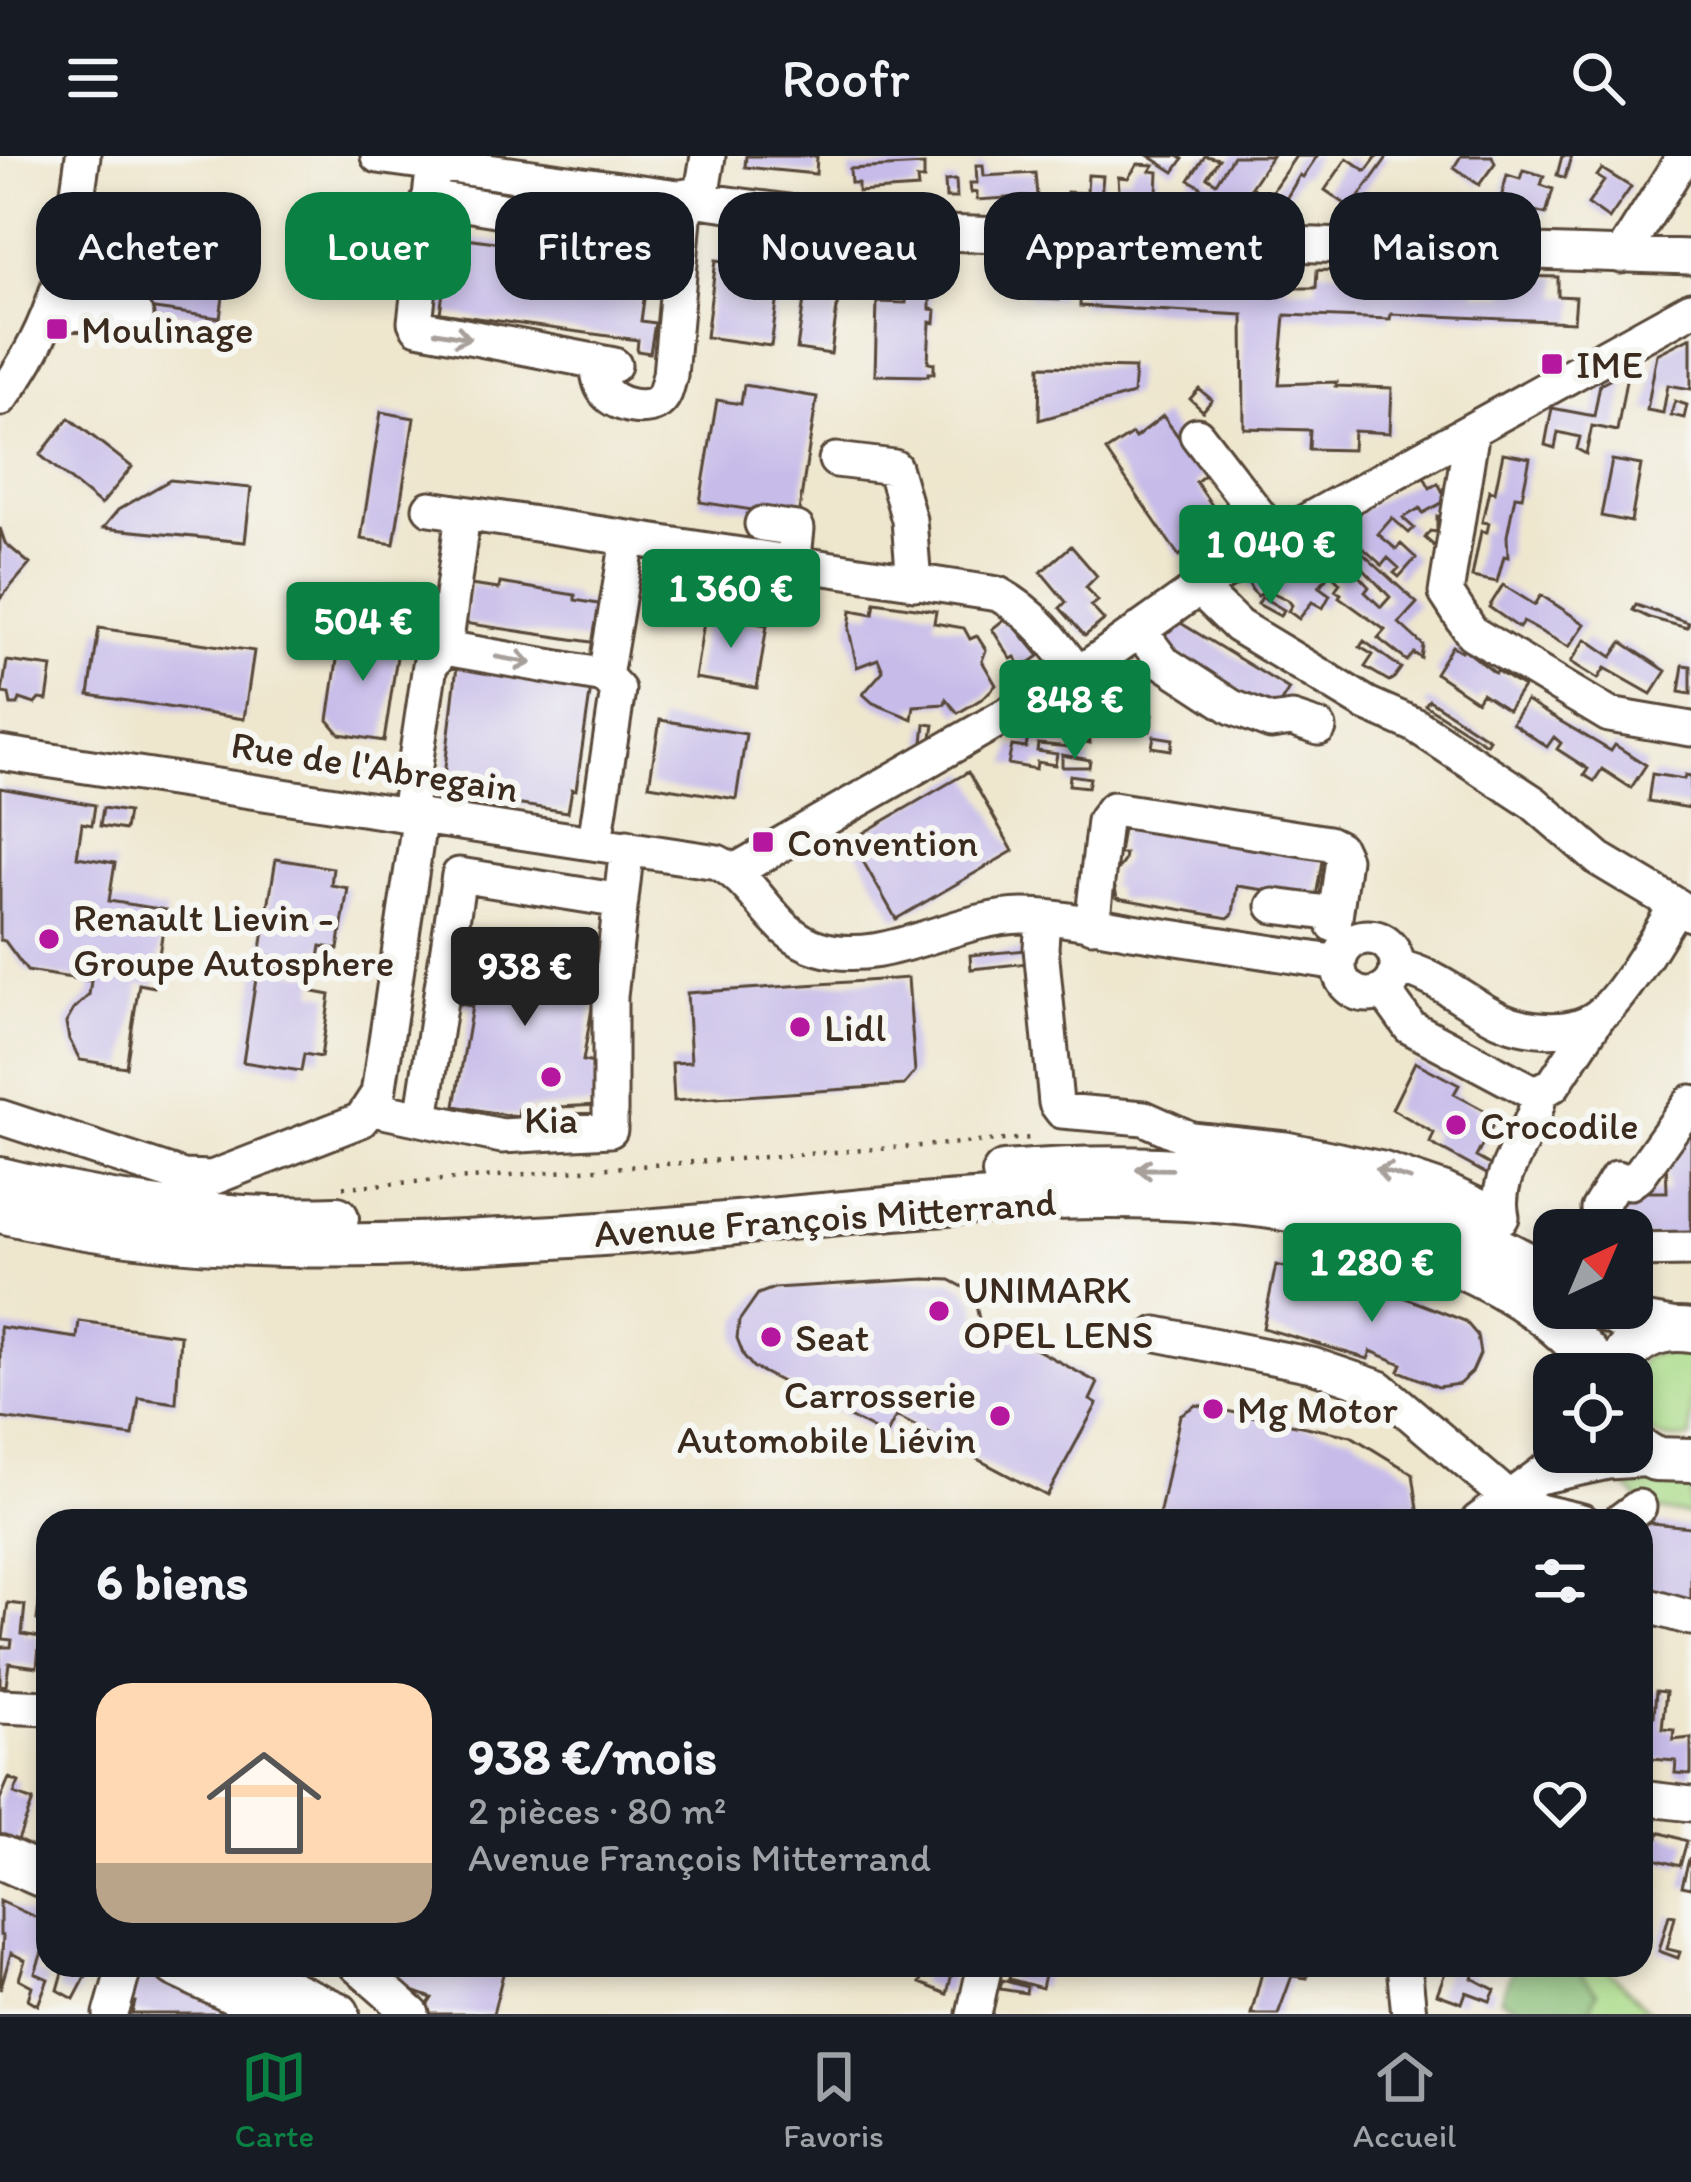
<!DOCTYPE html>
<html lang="fr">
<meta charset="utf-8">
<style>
:root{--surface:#171b24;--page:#20242c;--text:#f1f3f6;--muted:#9ea1a6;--line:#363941;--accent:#0b8043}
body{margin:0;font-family:Itim,sans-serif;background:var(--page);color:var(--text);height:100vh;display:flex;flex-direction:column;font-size:45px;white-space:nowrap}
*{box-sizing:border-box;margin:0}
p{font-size:39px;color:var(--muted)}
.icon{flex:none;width:66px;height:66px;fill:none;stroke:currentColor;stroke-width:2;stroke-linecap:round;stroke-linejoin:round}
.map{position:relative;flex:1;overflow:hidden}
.drawer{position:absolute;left:36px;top:1353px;width:1617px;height:468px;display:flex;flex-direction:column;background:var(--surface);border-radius:36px;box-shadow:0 6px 18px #0003}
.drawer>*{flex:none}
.hud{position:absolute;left:36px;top:36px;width:1620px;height:108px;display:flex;gap:24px}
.needle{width:78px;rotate:44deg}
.controls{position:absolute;left:1533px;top:1053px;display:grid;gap:24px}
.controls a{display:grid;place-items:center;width:120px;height:120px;border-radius:24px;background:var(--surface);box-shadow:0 6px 18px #0003;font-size:60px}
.price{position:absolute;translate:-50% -102px;padding:0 27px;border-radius:12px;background:var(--accent);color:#fff;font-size:39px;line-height:78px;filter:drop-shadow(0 3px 6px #0008)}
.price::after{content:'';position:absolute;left:50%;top:72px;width:36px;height:27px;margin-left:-18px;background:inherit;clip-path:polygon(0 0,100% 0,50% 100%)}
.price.active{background:#222;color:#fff}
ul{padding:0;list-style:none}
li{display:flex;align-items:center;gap:36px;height:300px;padding:0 60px}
li span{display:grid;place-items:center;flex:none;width:336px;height:240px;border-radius:36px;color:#555}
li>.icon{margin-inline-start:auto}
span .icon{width:144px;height:144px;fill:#fffc;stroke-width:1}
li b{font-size:51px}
h2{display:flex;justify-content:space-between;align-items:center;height:144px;padding:0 60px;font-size:51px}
.pill{padding:0 42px;border-radius:36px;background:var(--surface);box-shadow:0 6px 18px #0003;font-size:42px;line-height:108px}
.pill.active{background:var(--accent);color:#fff}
header{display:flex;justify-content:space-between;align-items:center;height:156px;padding:0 60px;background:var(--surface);font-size:54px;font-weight:600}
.tabs{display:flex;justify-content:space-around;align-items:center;height:168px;border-top:3px solid var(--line);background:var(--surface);font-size:33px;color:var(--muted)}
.tabs a{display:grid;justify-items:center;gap:6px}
.tabs .active{color:var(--accent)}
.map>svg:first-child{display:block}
.green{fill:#aadb89;stroke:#728254;stroke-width:3}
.forest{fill:#87bb75;stroke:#61724a;stroke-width:3}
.building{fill:#c7bce9;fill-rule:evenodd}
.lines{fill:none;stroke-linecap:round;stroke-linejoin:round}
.minor-casing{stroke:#564638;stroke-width:39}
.major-casing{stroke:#564638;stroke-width:48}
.path{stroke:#564638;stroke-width:4.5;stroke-dasharray:3 9;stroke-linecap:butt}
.minor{stroke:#fff;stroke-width:33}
.major{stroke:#fff;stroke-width:42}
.oneway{stroke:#a79f9a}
.poi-dot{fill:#b5179e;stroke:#f6f6f2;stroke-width:4.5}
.labels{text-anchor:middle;stroke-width:12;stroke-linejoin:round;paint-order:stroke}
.poi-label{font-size:39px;fill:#3b2a1e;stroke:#f6f6f2;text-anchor:start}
.street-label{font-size:39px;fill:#3b2a1e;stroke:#f6f6f2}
</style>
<header><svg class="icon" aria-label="menu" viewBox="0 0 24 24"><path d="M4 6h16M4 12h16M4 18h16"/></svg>Roofr<svg class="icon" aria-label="search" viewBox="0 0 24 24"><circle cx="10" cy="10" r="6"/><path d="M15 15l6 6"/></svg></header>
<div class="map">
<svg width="1691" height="1858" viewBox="0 0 1691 1858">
<rect width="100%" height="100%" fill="#f6f6f2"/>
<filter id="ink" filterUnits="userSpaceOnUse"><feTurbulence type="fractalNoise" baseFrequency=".00833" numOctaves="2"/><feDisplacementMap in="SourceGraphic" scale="24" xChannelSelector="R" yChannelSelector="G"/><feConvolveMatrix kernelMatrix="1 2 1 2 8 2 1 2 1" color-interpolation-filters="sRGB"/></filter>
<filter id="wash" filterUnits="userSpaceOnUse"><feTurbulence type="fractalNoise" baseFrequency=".004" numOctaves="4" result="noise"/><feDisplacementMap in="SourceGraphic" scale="48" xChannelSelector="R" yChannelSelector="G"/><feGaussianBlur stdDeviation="2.7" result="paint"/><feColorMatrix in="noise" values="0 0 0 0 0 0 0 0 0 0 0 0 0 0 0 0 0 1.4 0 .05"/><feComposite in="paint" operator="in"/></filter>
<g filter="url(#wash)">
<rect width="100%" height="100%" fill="#eee6cd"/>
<path class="green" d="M1691,1190V1282C1635,1291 1617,1243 1644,1201Z
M1623,1318L1691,1324V1359L1647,1353L1617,1320Z
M1573,1809H1603L1652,1858H1588L1597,1836Z"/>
<path class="forest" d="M1514,1809H1573L1597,1836L1588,1858H1535L1500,1843Z"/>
<g id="blocks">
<path class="building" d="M746,0H817L816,18L745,11Z
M1149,0H1178L1183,3L1174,16Z
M1205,0L1219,3L1207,21L1216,27L1233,0H1272L1251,31L1267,42L1260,53L1254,48L1241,68L1178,65L1201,31L1189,24Z
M1296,0H1317L1303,21L1300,19L1282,50L1268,41Z
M1377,0H1388L1351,52L1325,34L1347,2L1366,15Z
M1461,0H1492L1495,7L1479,29L1454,11Z
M1562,0H1571L1565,22L1557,19Z
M1138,8L1154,9L1150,15L1158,16L1157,37H1165L1163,65L1107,63L1108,45L1120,46L1118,21L1128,22Z
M924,9V23H917L918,32L858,36V27H851L850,13Z
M976,9H983L984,20L1035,17L1037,40L977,44V36L971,37L970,27H977Z
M1602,13L1631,31L1609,63L1588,48L1604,25L1597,20Z
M1523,14L1544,20L1541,29L1553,33L1546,58L1500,46L1507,19L1520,23Z
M1088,19L1103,20L1099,63L1064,62L1067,36L1087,37Z
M956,24L957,42H946L945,25Z
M141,44L164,47L189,79L231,85L220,162L140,151L146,110L121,79L124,58Z
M451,80L649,107L641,165L655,167L650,197L637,195L638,184L440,157Z
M716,104L782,112L771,190L706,181Z
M1081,106L1111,107L1110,126L1160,128L1161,109L1215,111V129L1244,130L1245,112L1285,113V131L1300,132H1316L1317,114L1371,116L1370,134L1421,135V117L1476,119L1475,138L1506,139L1507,120L1558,121V140L1576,141L1574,166L1391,158L1390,163L1285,159L1279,228L1337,226L1336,230L1392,232L1390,277L1354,275L1353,294L1309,293L1310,274L1244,272L1243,159L1080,150Z
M808,116L841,121L831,198L797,193Z
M1030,123L1060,124L1059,144L1029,143Z
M907,135L930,136V153L936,154L935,167L930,166L928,206L934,207V217H928V220L875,219L877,146L906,147Z
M1691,181V233L1668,229L1663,257L1647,254L1657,198Z
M1040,210L1135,212L1133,238L1039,264Z
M1628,213L1617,275L1592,270L1586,298L1577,293L1580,281L1558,276L1555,292L1545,289L1552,252L1594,260L1600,228Z
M744,229L817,241L798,361L700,346L717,244L741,248Z
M1199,233L1212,244L1203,255L1190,243Z
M1675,245L1687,249L1684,262L1671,259Z
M381,256L414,262L394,388L361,383Z
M1163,260L1206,318L1196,326L1220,361L1200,377L1206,381L1179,400L1106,295L1132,278L1135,282Z
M69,262L132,311L101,349L40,299Z
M1503,297L1530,302L1522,341L1515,340L1507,380L1508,401L1504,400L1497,426L1472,421L1481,375L1487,376L1489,367L1482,366L1489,334L1495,336Z
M1612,304L1641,309L1631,366L1601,360Z
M1424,321L1430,332L1438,327L1447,344L1423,357L1420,352L1403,362L1414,372L1409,377L1392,362L1378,378L1396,393L1401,388L1416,402L1399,421L1394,417L1399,412L1388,402L1382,409L1364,393L1361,396L1417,447L1399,467L1423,489L1421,502L1414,497L1407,505L1378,482L1385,474L1339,441L1341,438L1335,434L1340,427L1330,417L1319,431L1330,439L1323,452L1312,446L1299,463L1288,455L1292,449L1288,444L1267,434L1258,440L1252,434L1243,417L1332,370L1340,378L1362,354ZM1349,398L1390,441L1381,451L1365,436L1369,431L1355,416L1358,412L1347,401Z
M170,324L251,332L245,386L103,372L118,354Z
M1442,352L1449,354L1441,396L1425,382L1430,375L1437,376V360L1440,361Z
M0,372L5,387L30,408L0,443Z
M1071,390L1097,420L1086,431L1098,445L1091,450L1104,464L1085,480L1060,452L1066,446L1041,416Z
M500,427L575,439V444L604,449L598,487L464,467L470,429L499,433Z
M1503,429L1535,449L1541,439L1585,468L1569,491L1523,466L1519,472L1489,451Z
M1262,441L1284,454L1280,460L1258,448Z
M875,446L936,455L934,467L964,472L970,483L977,480L986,494L982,505L996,529L983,542L958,557L946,543L945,548L914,550L912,563L873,547L863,538L883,515L878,503L857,511L849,474L851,454L873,458Z
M1636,449L1689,467L1687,472L1650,462L1633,454Z
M736,458L747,466L767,469L757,532L695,522L705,460L725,463Z
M1007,461L1039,500L1022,512L1015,501L1011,503L992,473Z
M1179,466L1289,533L1274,557L1179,500L1157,480Z
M342,471L400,481L384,585L340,578L328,564Z
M99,472L254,495L244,563L89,539Z
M1586,483L1612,501L1622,486L1666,515L1651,538L1605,512L1598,523L1571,506Z
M1364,485L1401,512L1394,522L1389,525L1365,511L1373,499L1360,491Z
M1452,490L1461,495L1463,492L1495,517L1497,515L1523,531L1508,554L1482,537L1477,545L1435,517Z
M7,505L52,511L47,544L39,543L35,548L20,543L18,549H11L9,538L2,537Z
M1683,509L1691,510V538L1679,536Z
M457,510L591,531L576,634L572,633L568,656L442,637Z
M1091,526L1151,537L1148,554L1116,553L1113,569L1097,566L1096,574L1089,572L1090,587L1081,585L1079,592L1038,588L1037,595L1057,598L1055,609L1037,606L1036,613L1008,608L1012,590L1026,592L1030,570L1044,572L1047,558L1052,559L1053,554L1062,555L1065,544Z
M1429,544L1489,583L1486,588L1425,549Z
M1526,545L1611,595L1615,589L1646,609L1631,632L1602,613L1594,625L1584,619L1588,613L1557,593L1561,587L1554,581L1547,591L1512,567Z
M1144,558L1153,559L1150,575L1141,573Z
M660,564L746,578L736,643L649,629Z
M925,568L934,569L931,587L923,586Z
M1154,580L1173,583L1171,594L1152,591Z
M1062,599L1090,604L1089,611H1062Z
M968,616L1013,695L896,763L851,684Z
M1652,618L1684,623L1685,619L1691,620L1690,652L1648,645Z
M1070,619L1090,622L1088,631L1069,629Z
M0,632L95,649L92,669L82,667L77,701L115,707L109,745L166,754L154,831L139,828L126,911L80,904L69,883L66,867L74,853L89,839L91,825L27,815L5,785L0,784Z
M103,652L128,656L125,674L100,670Z
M1133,665L1324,693L1316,741L1237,730L1233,758L1228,762L1117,742L1115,732L1110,731L1114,713H1118L1124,705L1125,698H1119L1123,672Z
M276,703L333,712L331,729L348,732L338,793L321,790L318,808L260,799Z
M465,782L600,805L583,905L595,907L598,949L519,953L518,961L455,950L472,850L453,847Z
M1027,794L1029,807L971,813L970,799Z
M258,810L316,819L314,836L330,839L321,901L304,898L301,915L243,906Z
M908,822L915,916L904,929L674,945L672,907L691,906L687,837Z
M1415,906L1459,929L1454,938L1497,961L1476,1001L1497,1013L1492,1021L1430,987L1434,977L1392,953Z
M1691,968V1081L1632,1082V1074H1621V1036H1667L1666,1003Z
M1276,1109L1383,1133L1465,1165L1477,1179L1480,1198L1472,1216L1459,1228L1438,1231L1399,1215L1402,1208L1371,1195L1368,1203L1263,1172Z
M925,1123L950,1124L965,1132L975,1145L982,1177L1019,1184L1098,1227L1090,1244L1097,1248L1047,1340L896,1260L886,1280L753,1211L744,1200L737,1182L739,1165L758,1138L774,1132Z
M79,1165L180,1179L176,1247L139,1242L133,1280L0,1262V1171L77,1182Z
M1196,1249L1351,1280L1413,1318L1419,1360L1416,1365H1158L1180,1259Z
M1641,1366L1691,1371V1454L1670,1452L1671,1439L1641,1436Z
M42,1425H48V1465L37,1464Z
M8,1447L25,1449L22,1478L40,1481L37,1511L9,1507L6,1530L0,1529V1491H11L12,1484L3,1483Z
M1656,1535L1666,1536L1662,1573L1674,1574L1673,1584L1691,1582V1618L1675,1617L1676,1605L1641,1602V1559L1654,1560Z
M9,1622L19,1626L14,1638L33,1645L16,1689L0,1682V1644Z
M1658,1676L1687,1685L1680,1710L1651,1702L1649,1709L1641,1707V1677L1657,1682Z
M1689,1703L1691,1704V1732L1682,1730Z
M0,1745L48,1767V1798L42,1796L35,1817L48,1823L38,1849L28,1843L32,1830L19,1823L25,1804L11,1797L0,1834L3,1780L0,1779Z
M1669,1759L1675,1760L1667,1793L1680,1796L1678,1802L1659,1795Z
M54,1809H92L74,1843L58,1834L64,1813Z
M136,1809L223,1850L221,1858H132L135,1846L124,1844Z
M382,1809H407L405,1813L417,1818L420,1809L443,1812L444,1809H515L513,1816L504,1814L493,1858H431L425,1853L432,1842L399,1830L380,1815Z
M929,1809H954L947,1838L920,1827Z
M1013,1809H1040L1046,1814L1042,1832L1009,1823Z
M1264,1809L1308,1812L1307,1822L1292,1820L1278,1858H1251Z
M1448,1809L1474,1817L1472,1822L1495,1834L1490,1845L1466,1836L1462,1847L1437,1838Z
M1002,1824L1027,1831L1026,1837L1000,1833Z"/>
</g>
</g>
<g filter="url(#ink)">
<use href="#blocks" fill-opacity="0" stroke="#564638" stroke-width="3"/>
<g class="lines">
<g class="minor-casing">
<path id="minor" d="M378,0L941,77L1691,101
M434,7L415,166L418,171L614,209
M429,42L640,77
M701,42L708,0
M1621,100L1684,0
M100,157L136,160
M52,158L100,157L107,115L96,96L71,89
M596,205C598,214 599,227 604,234C613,249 644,256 658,246C666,240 667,229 670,219L686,40
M0,243C60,166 70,94 83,0
M1472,274L1446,437L1472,477L1609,559L1691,573
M1197,279L1277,383
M836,304L894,311L909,364L914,427
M430,352L998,438C1035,458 1054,485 1078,518
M762,368L797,373L793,410
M1199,432L1238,470L1367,548L1415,569L1534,647L1599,703L1691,758
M1139,474L1163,506L1232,551L1271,566L1292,563L1319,572
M445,492L463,358
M605,520L628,384
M0,597L717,706C759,726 771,778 819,792C885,812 952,761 1023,760C1059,760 1096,769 1132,775C1201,786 1270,796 1339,807
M408,657L430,509L445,492L605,520L618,534L595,686
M733,716L1078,518L1199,432L1310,363L1691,153
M1274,750L1335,758
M1043,761L1041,792L1056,947L1062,955L1144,962L1191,983L1286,993L1382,1013L1444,1034L1502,1061
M1092,769L1104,665L1113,653L1328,687L1338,692L1343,703L1334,769
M1339 810a29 29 0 1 1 58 0a29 29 0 1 1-58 0Z
M1398,811C1432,818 1458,840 1488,857C1518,875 1573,883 1602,857C1626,836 1658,779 1676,750
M1384,835L1410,871L1534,937L1553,929L1597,862
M369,952L502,980L610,974V840L627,691
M0,961L183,1021L212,1022L361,964L378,938L420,659
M422,963L459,719L621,745
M1502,1061C1492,1016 1534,979 1540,936
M1604,1074L1598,1053L1617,1022L1630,1026L1639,1019L1691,946
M1632,1094L1691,1093
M1157,1178L1312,1209L1380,1232L1509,1342L1539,1355L1582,1365
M1544,1320L1608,1306L1655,1303
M1478,1365L1571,1296
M1620,1365L1639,1351
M1641,1448L1691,1462
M0,1550L48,1552
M1641,1642L1691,1648
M356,1809L412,1858
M1404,1809L1409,1858
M111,1858L125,1809
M974,1858L985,1809"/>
</g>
<g class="major-casing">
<path id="major" d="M1004,1017C1198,1001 1383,1023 1554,1123
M0,1023C112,1050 222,1066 337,1062
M0,1055C208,1105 419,1090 631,1076C846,1061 1096,1018 1308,1057C1347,1064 1383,1079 1420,1093C1493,1121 1555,1156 1604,1218
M1601,1152L1634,1167L1668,1173
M1614,1218C1627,1185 1656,1170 1691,1175
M1632,1289L1655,1303L1691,1304
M0,1701L48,1722
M176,1809L256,1847
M231,1809L338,1858"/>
</g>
<path class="path" d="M343,1031L1032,982"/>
<use href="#minor" class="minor"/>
<use href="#major" class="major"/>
</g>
<defs><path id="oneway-shaft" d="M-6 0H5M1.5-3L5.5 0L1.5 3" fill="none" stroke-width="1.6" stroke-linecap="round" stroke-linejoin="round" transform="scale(3)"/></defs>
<g class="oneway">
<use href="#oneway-shaft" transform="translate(453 179) rotate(10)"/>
<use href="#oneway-shaft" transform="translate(514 504) rotate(10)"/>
<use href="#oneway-shaft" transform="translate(1154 1013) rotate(-179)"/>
<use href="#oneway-shaft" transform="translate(1393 1018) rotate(-163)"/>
</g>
</g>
<g class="poi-dot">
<rect x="45" y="161" width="24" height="24" rx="6"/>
<rect x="1540" y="196" width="24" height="24" rx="6"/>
<rect x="751" y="674" width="24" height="24" rx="6"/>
<circle cx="49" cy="783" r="12"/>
<circle cx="800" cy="871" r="12"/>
<circle cx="551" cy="921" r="12"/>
<circle cx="1456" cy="969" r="12"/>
<circle cx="939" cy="1155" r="12"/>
<circle cx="771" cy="1181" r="12"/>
<circle cx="1213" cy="1253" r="12"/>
<circle cx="1000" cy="1260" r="12"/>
</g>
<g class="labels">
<g class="poi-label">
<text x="81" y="187">Moulinage</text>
<text x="1576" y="222">IME</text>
<text x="787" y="700">Convention</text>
<text x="73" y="775">Renault Lievin -<tspan x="73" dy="45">Groupe Autosphere</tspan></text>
<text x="824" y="885">Lidl</text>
<text x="551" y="977" text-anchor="middle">Kia</text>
<text x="1480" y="983">Crocodile</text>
<text x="963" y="1147">UNIMARK<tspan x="963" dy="45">OPEL LENS</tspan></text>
<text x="795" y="1195">Seat</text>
<text x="976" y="1252" text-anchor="end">Carrosserie<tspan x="976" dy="45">Automobile Liévin</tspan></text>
<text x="1237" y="1267">Mg Motor</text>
</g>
<g class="street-label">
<text transform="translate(375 610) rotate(9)" y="14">Rue de l'Abregain</text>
<text transform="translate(825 1061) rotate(-4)" y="14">Avenue François Mitterrand</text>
</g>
</g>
</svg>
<div class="controls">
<a><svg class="needle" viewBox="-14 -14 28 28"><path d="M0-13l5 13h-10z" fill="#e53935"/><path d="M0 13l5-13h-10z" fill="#9ea1a6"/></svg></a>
<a><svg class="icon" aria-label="locate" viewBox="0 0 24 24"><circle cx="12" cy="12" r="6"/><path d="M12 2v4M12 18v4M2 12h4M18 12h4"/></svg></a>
</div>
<b class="price" style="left:1271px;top:451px">1 040 €</b>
<b class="price" style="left:731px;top:495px">1 360 €</b>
<b class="price" style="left:363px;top:528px">504 €</b>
<b class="price" style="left:1075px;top:606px">848 €</b>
<b class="price active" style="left:525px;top:873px">938 €</b>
<b class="price" style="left:1372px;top:1169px">1 280 €</b>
<div class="hud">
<a class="pill">Acheter</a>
<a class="pill active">Louer</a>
<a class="pill">Filtres</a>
<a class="pill">Nouveau</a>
<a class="pill">Appartement</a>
<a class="pill">Maison</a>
</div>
<section class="drawer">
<h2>6 biens<svg class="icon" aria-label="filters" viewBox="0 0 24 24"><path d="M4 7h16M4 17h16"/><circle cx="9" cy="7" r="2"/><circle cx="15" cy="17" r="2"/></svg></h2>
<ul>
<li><span style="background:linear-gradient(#ffd9b3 75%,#b9a48a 0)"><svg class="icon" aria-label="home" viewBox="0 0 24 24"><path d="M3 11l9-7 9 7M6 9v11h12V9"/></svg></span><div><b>938 €/mois</b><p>2 pièces · 80 m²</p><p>Avenue François Mitterrand</p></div><svg class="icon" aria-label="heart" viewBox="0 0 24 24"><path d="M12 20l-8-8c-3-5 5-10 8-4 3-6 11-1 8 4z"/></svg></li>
</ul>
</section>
</div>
<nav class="tabs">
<a class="active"><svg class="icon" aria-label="map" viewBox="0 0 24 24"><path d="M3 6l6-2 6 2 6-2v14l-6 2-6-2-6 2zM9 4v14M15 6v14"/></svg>Carte</a>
<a><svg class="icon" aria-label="saved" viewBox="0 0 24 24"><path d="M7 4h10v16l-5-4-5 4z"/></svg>Favoris</a>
<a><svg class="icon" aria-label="home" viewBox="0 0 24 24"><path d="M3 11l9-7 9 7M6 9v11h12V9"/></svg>Accueil</a>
</nav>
